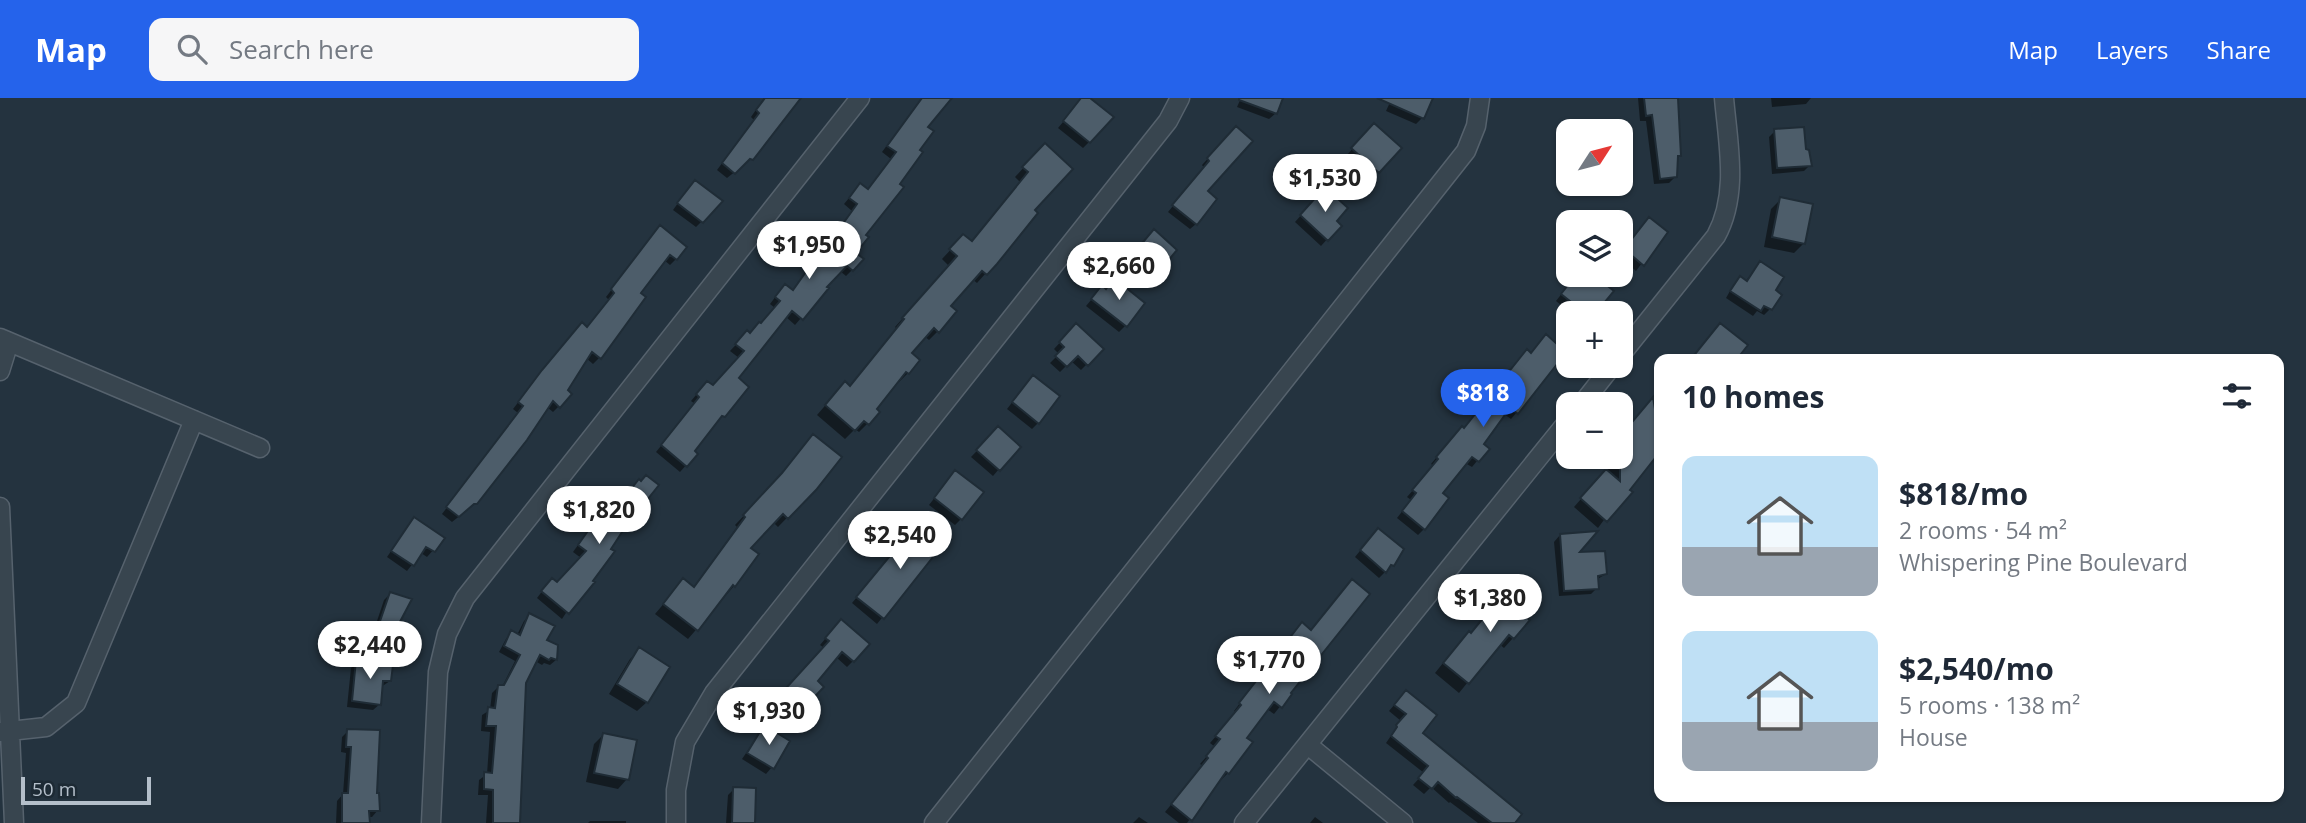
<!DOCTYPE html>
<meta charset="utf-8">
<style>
:root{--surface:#fff;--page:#f6f6f7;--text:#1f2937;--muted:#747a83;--accent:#2563eb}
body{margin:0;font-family:"Open Sans",sans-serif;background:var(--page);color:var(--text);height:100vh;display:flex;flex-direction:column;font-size:26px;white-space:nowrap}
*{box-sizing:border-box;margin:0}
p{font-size:23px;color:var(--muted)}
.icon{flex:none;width:38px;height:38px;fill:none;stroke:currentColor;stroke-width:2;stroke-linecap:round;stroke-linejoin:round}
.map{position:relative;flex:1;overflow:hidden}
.details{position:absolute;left:1654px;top:256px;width:630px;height:448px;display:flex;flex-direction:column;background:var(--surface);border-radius:14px;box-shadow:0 2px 5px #0004}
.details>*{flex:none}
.needle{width:46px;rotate:54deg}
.controls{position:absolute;left:1556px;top:21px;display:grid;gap:14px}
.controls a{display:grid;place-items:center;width:77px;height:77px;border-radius:14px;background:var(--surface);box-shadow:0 2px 5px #0004;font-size:35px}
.scale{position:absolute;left:21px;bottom:18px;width:130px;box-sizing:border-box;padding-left:7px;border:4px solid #b4bfca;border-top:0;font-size:19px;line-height:24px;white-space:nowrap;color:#b4bfca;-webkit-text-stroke:5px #1d2a34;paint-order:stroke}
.price{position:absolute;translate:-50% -60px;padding:0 16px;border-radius:24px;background:#fff;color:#222;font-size:23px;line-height:46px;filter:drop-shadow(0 2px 4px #0008)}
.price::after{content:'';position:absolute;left:50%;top:42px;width:21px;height:16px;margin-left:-10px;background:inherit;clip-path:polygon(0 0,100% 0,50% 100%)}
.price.current{background:var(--accent);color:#fff}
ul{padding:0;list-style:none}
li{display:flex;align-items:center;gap:21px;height:175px;padding:0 28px}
li span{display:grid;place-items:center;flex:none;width:196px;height:140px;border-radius:14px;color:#555}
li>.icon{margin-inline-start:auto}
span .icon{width:84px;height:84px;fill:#fffc;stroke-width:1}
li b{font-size:30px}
h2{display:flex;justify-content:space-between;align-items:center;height:84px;padding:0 28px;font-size:30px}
header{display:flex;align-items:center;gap:42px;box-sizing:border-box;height:98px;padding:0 35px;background:var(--accent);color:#fff}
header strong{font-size:33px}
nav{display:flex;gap:38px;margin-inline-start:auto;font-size:24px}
.search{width:490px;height:63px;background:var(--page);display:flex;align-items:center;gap:18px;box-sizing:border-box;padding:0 24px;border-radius:14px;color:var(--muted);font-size:26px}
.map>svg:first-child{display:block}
.shadow{fill:#0007}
.building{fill:#4d5d6a;stroke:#1f2c36;stroke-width:2}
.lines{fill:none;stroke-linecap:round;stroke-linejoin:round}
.minor-casing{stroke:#56626d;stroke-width:21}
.minor{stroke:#38454f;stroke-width:18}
</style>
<header>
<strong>Map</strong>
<div class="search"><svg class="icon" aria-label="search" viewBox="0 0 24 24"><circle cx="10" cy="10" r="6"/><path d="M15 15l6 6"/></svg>Search here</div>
<nav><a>Map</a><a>Layers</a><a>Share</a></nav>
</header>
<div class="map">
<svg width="2306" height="725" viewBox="0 0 2306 725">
<rect width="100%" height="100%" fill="#24333f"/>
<path class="shadow" d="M764,0H798L751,61L727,80L717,72L754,22L751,19Z
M922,0H949L926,29L864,138L854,156L852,172L846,178L840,173L825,189L827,190L795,227L786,219L737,280L723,318L716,323L692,353L696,356L680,374L656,354L695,306L691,303L701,291L713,290L739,260L730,253L747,235L749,236L761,227L775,210L770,206L779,194L792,193L815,161L809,156L819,143H831L852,113L844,106L854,94L867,93L891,61L882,54Z
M1083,0H1087L1089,44L1083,50L1058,30Z
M1241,0H1281L1276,15L1269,21L1237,9Z
M1392,0H1431L1422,20L1416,26L1386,13Z
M1638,0H1677L1679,58L1677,60L1675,79L1669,85L1654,86L1646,23H1640Z
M1771,0H1811L1806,6L1772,9Z
M1236,30L1205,94L1196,126L1190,131L1168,114L1204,70L1202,67Z
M1368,33L1378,74L1372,80L1347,57Z
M1775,33L1804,52L1810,67L1804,73L1772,76L1769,39Z
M1036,56L1033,113L995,165L977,185L972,181L948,208L938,233L929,242L924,238L909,255L908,275L899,284L897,282L874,311L868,325L859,334L855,331L845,341L817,317L836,295L849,290L897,231L895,229L949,168L942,161L955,147L971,145L1020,84L1015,79Z
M689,90L702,123L696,129L673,112Z
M1319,97L1339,128L1321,148L1295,124Z
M1781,101L1804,145L1794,155L1764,149L1771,111Z
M1643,128L1665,134L1636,173L1620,159V156Z
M660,129L676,161L670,167L664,162L638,195L644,200L599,260L593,266L586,260L565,293L559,308L553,314L547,309L476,405L452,424L442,416L518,315L513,311L537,280L587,230L609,202L606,199Z
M1148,140L1156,175L1150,181L1128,163Z
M1760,165L1773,192L1770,211L1764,217L1757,213L1753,218L1726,200L1734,186L1740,180L1745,184Z
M1583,177H1591L1612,193L1594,215H1571L1556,203L1570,185Z
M1096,196L1125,228L1119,234L1086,208Z
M1076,227L1102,251L1081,272L1071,263L1060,274L1050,265L1059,256L1054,251Z
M1541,245L1558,265L1511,321L1504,316L1481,347L1487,351L1472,369L1465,365L1441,395L1424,431L1418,437L1397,420L1411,402L1407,399L1434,368L1431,366L1456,336L1463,332Z
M1027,285L1038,325L1032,331L1007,311Z
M1659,291V315L1653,310L1659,347L1598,430L1574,409L1615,362V359H1620V345L1624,340L1621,338Z
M998,331L1018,349L993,378L971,359Z
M813,339L815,391L778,429L773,424L748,450L757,456L734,488L688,541L655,516L683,483L693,490L737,429L735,427L773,387Z
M949,381L961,421L955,427L929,407Z
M605,418L608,451L562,521L537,500L546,488L557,486L581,460L573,454L596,422Z
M409,427L443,441L427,459L421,455L407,473L387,459Z
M1560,437L1576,455L1606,476L1596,482L1597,490L1591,496L1559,498L1554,444Z
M1372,438L1392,467L1379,480L1355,459Z
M906,444L942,445L877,526L852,505L889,460L887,458L896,447Z
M390,496L392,536L385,542L372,538L384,502Z
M530,517L556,562L550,567L544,565L542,567L535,563L524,585L518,725H486L488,697H478L479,682L487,676L490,634L481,633L482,617L490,612L492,595L498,589H502L515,563L499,554L506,541L512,534L517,537L524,523Z
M1524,520L1513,540L1504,550L1499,546L1459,595L1435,575L1459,545L1470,536Z
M835,529L853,563L847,569L836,559L815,583L821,589L789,623L773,607L824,550L820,547Z
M1295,533L1290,596L1274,616L1267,611L1245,640L1228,675L1221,682L1220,681L1187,725H1179L1165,714L1203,668L1200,666L1215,649L1210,645L1236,615L1234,613Z
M640,552L647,604L637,613L609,596L630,561Z
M357,564L390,583L381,589L380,606L373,612L347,609L351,570Z
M1400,600L1421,636L1513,725H1478L1450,704L1449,705L1431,689L1424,696L1413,687L1424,675L1386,645L1401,623L1389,613Z
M764,629L772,669L766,676L742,661Z
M348,633L376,697L378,712L372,719H368V725H336L337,703L343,696L346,655L341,654L342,639Z
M603,637L627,681L618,691L586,684L594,646Z
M734,691L753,725H726L728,697Z
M1139,719L1148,725H1133Z
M1315,719L1323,725H1310Z
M590,723H626V725H588Z"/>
<path class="building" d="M765,0H801L753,62L750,61L735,76L722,65L759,15L756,12Z
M922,0H952L928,29L934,33L920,52L923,54L900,86L904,89L866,137L869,139L856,155L864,161L853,173L847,168L827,189L829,190L803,222L792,213L739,280L749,289L725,319L722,318L695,353L698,356L687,369L661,347L699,299L696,296L707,283L713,287L744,253L735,246L747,232L750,235L759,224L761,225L780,203L775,199L785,186L793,192L820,154L814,149L825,135L832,141L857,106L849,100L860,85L868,91L896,54L887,48Z
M1081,0H1090L1114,19L1090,45L1063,23Z
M1239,0H1283L1277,16L1239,2Z
M1377,0H1433L1424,21Z
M1644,0H1678L1681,58H1678L1677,79L1660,81L1652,17L1646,18Z
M1374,25L1402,50L1379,75L1351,50Z
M1236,28L1253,43L1208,93L1217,101L1197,127L1172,107L1209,63L1207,60Z
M1804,29L1806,51L1809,52L1812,68L1777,70L1774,31Z
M1045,45L1073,71L1035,112L1038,115L997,166L987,177L982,173L951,208L957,213L939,235L934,230L912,255L920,262L909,276L906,274L877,311L880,314L869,327L864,323L855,333L825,307L845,283L850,288L904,221L902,220L957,158L949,151L963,136L972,143L1028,74L1022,69Z
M695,82L723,103L703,125L677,105Z
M1325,89L1348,110L1337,123L1342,128L1328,143L1300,117Z
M1780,99L1813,106L1805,146L1772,139Z
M1649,119L1668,134L1644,168L1624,151Z
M660,127L687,149L677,162L670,157L641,195L646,199L601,261L592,254L568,292L572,296L560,310L553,303L527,342L477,406H474L459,419L446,409L523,308L518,304L542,272L582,224L587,229L614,195L611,191Z
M1154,131L1177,152L1157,176L1133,156Z
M1760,163L1784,179L1776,192L1782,197L1772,212L1764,208L1761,213L1730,193L1740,178L1747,183Z
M1576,177H1594L1614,193L1596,215H1585L1561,196Z
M1114,180L1145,205L1127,229L1091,201L1102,187L1106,191Z
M1076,225L1104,251L1088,268L1078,258L1067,269L1055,258L1064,249L1059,244Z
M1720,225L1748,247L1737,261H1691Z
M1546,236L1568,256L1559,266L1558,265L1518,316L1510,310L1484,346L1490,351L1479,364L1472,359L1443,395L1449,400L1425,432L1402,413L1416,395L1412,392L1438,361L1436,359L1462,328L1464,330L1527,251L1531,255Z
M1033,277L1060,298L1039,326L1012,304Z
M1653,299L1659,335V355L1630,392L1633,394L1607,424L1580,400L1606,371L1620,383V351L1627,345L1624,341L1630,332L1627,330Z
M998,328L1021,349L1000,373L976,352Z
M813,336L842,359L816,392L788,421L783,416L751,450L759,456L735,489L733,487L698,533L663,506L683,480L694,489L745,419L743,417L782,375Z
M955,372L984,394L962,422L934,400Z
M646,377L659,387L624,431L611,451L615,453L593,483L595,484L569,516L541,493L552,480L557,484L586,453L578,447L602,413L606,416L628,389L631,391L639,381L641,383Z
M414,419L445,440L435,454L426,449L414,468L391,453Z
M920,426L944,445L884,521L856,499L894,453L892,451L902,438L907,442Z
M1378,430L1404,451L1394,468L1391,467L1386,475L1360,452Z
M1598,433L1580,454L1605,453L1607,476L1598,478L1599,491L1564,493L1560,436Z
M1352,481L1370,496L1291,595L1292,596L1282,610L1274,604L1247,640L1253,644L1229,676L1226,674L1192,723L1171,706L1208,660L1206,658L1220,641L1215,638L1241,607L1239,605L1302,524L1311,532Z
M1510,487L1536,508L1526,519L1530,522L1514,541L1509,537L1469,586L1443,565L1469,533L1471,535Z
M390,494L412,501L393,537L377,532Z
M529,515L555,528L547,542L558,547L557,562L551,560L549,562L540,557L526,585L520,725H493V692L484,691V674L492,675L496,628H486L488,609L495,610L498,587H504L520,557L504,548L511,532L520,537Z
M841,521L870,546L854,564L842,554L818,583L824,589L796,618L777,600L829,543L825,540Z
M639,549L670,569L648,605L617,586Z
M356,562L393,567L391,583H383L381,607L352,603Z
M1406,592L1437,617L1423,635L1522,716L1515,725H1492L1457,699L1456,700L1438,684L1432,691L1418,680L1428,668L1391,638L1397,629L1396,627L1406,616L1394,607Z
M764,627L790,643L774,671L747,655Z
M347,631L380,632L377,695H379L380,713H369L370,725H342V695H348L351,649H346Z
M603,635L637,642L629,682L594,675Z
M733,689L756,690L755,725H732Z"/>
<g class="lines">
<g class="minor-casing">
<path id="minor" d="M0,240L260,350
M1620,258L1716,138C1739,96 1728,46 1724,0
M0,273L9,244
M1582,306L1612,268
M0,409L14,725
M0,634L46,629L76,605L194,322
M1308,647L1403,725
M431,725L438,574L447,536L465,500L860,0
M676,725V692L685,644L714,595L1168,23L1180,0
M934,725L1466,53L1476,28L1480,0
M1244,725L1568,323"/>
</g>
<use href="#minor" class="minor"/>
</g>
</svg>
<div class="controls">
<a><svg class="needle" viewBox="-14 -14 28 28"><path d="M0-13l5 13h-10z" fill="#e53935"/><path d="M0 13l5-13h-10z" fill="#747a83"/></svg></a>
<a><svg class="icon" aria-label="layers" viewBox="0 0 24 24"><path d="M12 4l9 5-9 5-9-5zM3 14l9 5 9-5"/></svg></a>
<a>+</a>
<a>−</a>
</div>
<div class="scale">50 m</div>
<b class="price" style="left:1325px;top:116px">$1,530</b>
<b class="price" style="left:809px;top:183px">$1,950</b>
<b class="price" style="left:1119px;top:204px">$2,660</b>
<b class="price current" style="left:1483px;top:331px">$818</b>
<b class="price" style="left:599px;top:448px">$1,820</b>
<b class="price" style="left:900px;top:473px">$2,540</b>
<b class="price" style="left:1490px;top:536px">$1,380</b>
<b class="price" style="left:370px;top:583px">$2,440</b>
<b class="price" style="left:1269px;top:598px">$1,770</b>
<b class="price" style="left:769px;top:649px">$1,930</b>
<section class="details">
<h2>10 homes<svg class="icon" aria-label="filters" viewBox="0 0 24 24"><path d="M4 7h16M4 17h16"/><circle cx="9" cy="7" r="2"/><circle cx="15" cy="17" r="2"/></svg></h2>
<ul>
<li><span style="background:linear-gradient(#bfe0f5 65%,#9aa5b1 0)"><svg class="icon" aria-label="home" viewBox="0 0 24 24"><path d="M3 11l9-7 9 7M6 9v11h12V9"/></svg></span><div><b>$818/mo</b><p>2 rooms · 54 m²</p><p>Whispering Pine Boulevard</p></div></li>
<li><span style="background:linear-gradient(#bfe0f5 65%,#9aa5b1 0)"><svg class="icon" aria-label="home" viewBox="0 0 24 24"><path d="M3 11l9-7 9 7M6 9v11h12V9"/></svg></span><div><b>$2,540/mo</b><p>5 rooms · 138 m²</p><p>House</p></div></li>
</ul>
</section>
</div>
